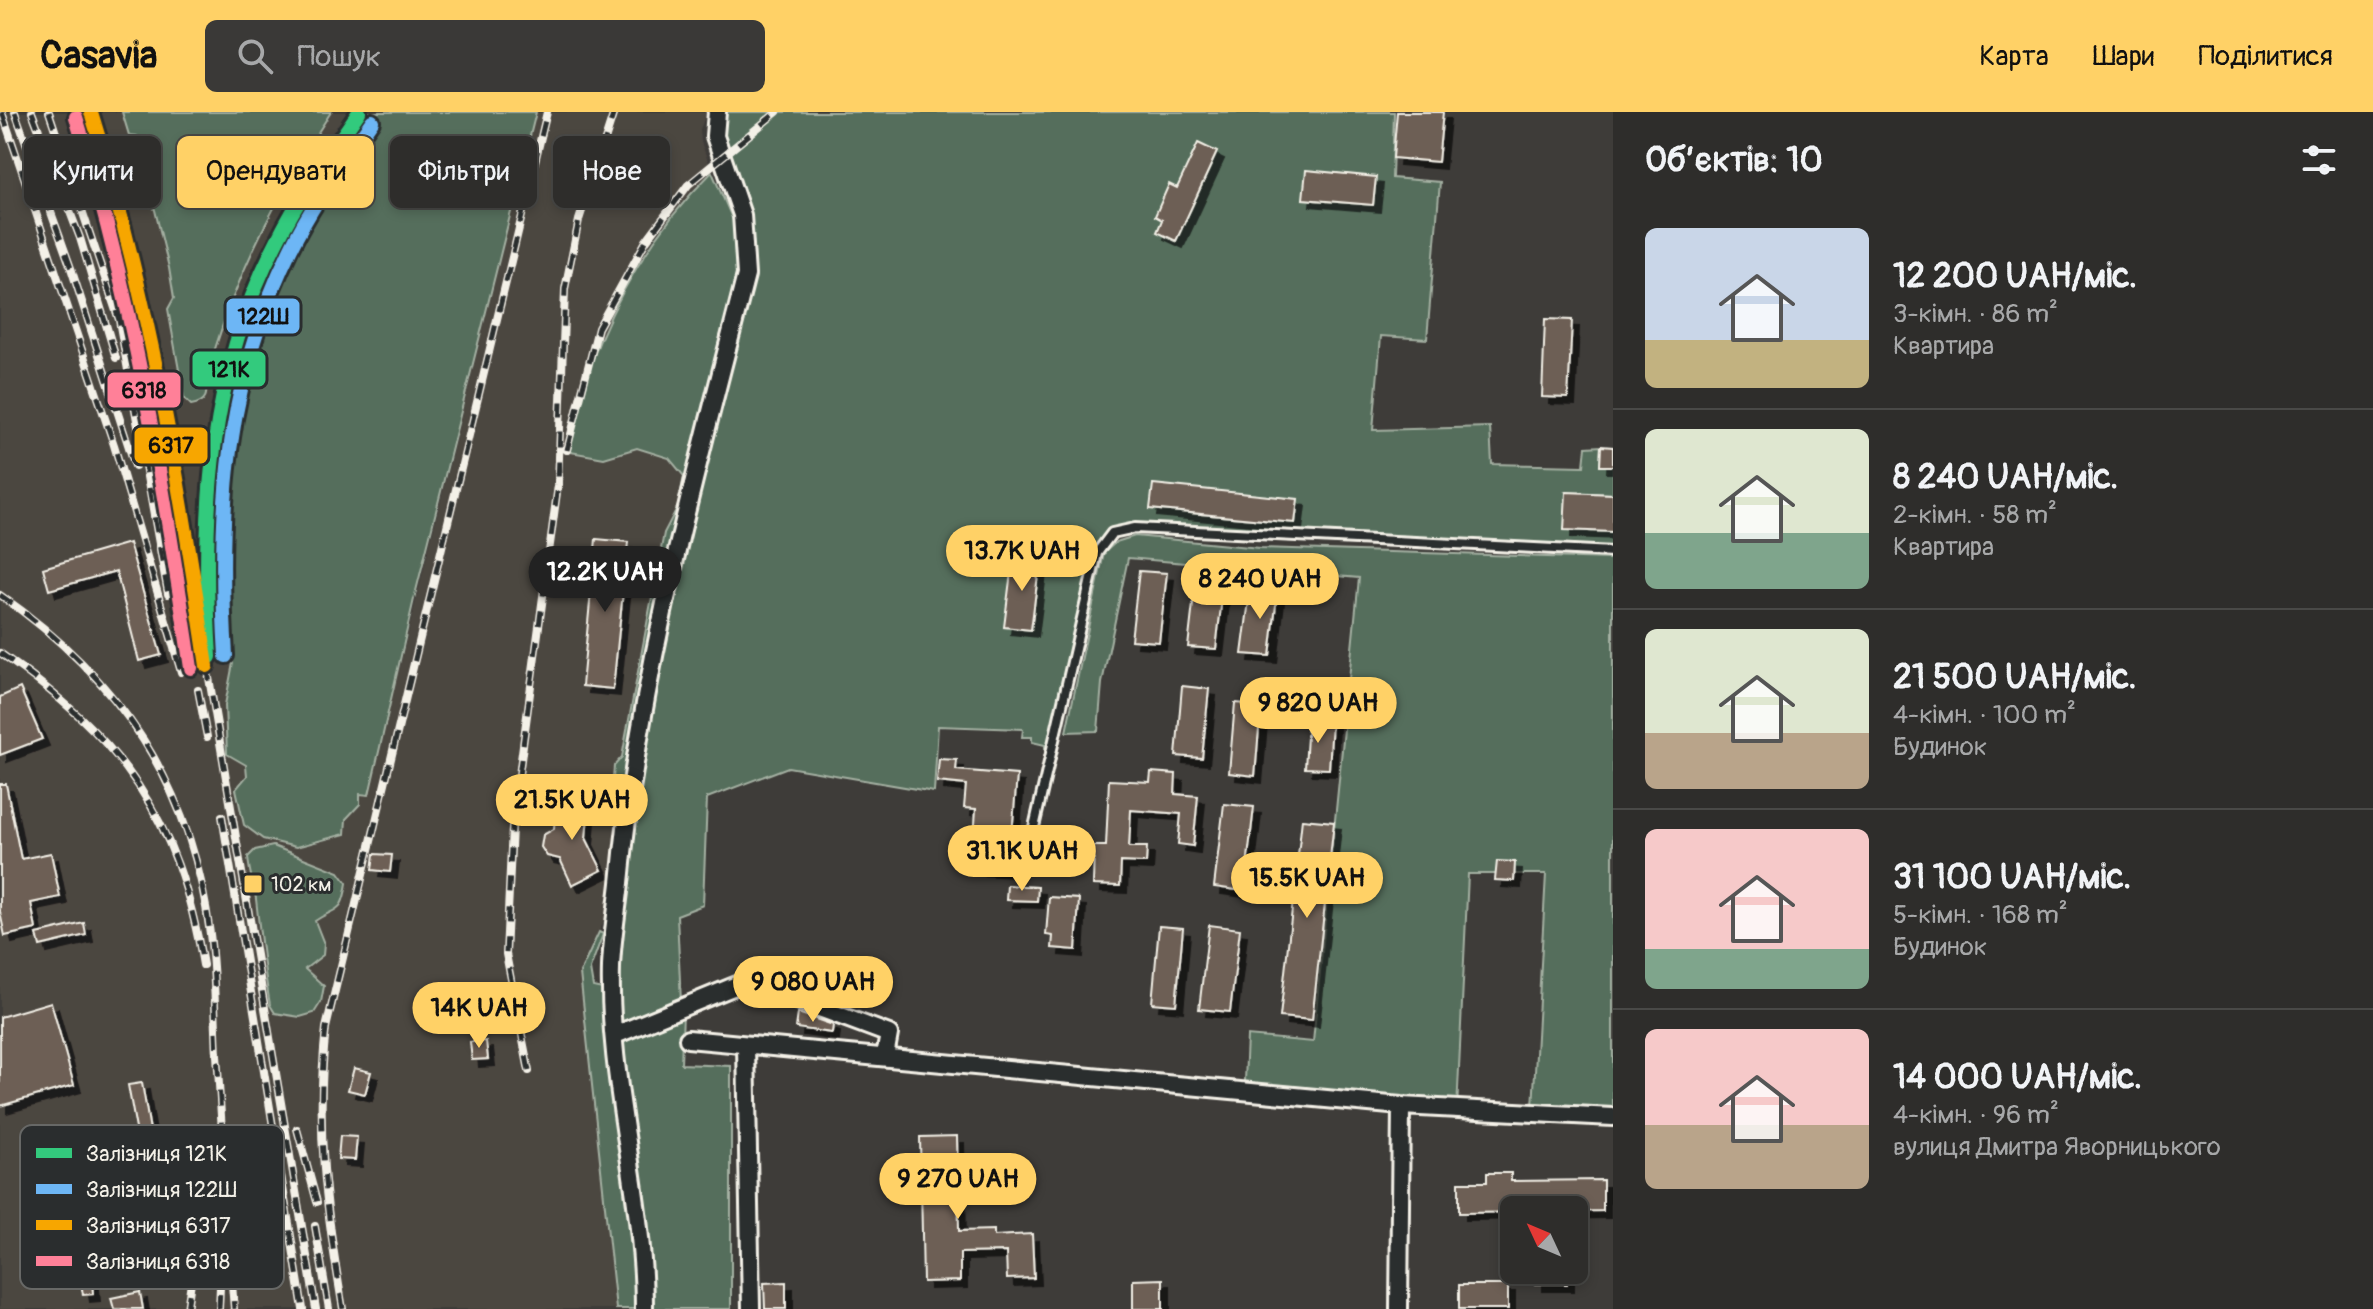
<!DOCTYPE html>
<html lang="uk">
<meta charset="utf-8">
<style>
:root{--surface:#2e2d2b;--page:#3a3937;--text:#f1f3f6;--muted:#a7a8a9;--line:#494947;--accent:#ffd166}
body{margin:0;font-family:Pangolin,sans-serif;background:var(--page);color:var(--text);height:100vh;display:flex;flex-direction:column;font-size:30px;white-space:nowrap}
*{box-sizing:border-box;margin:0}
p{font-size:26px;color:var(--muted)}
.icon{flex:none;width:44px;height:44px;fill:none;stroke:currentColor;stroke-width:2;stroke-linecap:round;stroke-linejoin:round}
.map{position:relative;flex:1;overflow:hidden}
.panel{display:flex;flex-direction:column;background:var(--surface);width:760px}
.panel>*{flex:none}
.hud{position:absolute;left:24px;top:24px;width:760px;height:72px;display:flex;gap:16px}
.needle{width:52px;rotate:314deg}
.buttons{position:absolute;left:1500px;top:1084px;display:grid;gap:16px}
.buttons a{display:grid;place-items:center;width:88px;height:88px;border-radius:12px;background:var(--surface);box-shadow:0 4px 12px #0003,0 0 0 2px var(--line);font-size:40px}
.price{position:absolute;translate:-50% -68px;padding:0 18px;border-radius:28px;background:var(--accent);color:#111;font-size:26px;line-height:52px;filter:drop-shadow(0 2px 4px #0008)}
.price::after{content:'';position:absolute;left:50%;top:48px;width:24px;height:18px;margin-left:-12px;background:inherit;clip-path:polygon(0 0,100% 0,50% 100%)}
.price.active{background:#222;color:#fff}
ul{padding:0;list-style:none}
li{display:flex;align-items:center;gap:24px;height:200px;padding:0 32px}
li+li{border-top:2px solid var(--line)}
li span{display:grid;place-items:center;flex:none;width:224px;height:160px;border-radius:12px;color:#555}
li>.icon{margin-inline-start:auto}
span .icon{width:96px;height:96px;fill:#fffc;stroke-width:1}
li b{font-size:34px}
h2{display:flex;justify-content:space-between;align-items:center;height:96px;padding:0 32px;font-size:34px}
.pill{padding:0 28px;border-radius:12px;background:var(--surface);box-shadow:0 4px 12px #0003,0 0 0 2px var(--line);font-size:28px;line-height:72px}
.pill.active{background:var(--accent);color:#111}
header{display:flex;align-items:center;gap:48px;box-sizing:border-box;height:112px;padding:0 40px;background:var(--accent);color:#111}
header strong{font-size:38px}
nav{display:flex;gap:44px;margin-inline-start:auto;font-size:28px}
.search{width:560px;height:72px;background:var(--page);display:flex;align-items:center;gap:20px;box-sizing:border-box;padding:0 28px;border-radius:12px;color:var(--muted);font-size:30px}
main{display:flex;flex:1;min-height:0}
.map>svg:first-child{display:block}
.built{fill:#4c4641}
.green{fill:#556e5c;stroke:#a4b0a2;stroke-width:2}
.building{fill:#6d5f54;stroke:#f4f1e8;stroke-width:2;filter:url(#shadow)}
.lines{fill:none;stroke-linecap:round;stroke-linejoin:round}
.lane-casing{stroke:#f4f1e8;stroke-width:14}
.street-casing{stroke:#f4f1e8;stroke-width:22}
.lane{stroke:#2a2d2e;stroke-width:8}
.street{stroke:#2a2d2e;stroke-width:16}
.rail-casing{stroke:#f4f1e8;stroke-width:8}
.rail{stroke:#2a2d2e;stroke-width:5;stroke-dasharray:15;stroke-linecap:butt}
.rail-1-casing{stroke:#2a2d2e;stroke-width:20}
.rail-2-casing{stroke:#2a2d2e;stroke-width:20}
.rail-3-casing{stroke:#2a2d2e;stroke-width:20}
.rail-4-casing{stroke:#2a2d2e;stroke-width:20}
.rail-1{stroke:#33ca7d;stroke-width:14}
.rail-2{stroke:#6db6f5;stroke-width:14}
.rail-3{stroke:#f7a600;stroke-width:14}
.rail-4{stroke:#ff8098;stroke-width:14}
.poi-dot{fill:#ffd166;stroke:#2a2d2e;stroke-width:3}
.labels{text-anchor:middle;stroke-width:6;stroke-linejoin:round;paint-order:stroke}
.poi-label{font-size:20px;fill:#f4f1e8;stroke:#2a2d2e;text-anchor:start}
.key{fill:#2a2d2e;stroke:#676866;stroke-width:2}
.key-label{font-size:22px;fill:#f4f1e8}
.line-badge{stroke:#2a2d2e;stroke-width:3}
.pale-badge-label{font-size:22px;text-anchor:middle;font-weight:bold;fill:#111}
</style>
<header>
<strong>Casavia</strong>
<div class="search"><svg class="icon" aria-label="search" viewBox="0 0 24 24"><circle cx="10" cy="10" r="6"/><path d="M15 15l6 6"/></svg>Пошук</div>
<nav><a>Карта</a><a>Шари</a><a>Поділитися</a></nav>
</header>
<main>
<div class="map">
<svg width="1613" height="1197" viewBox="0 0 1613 1197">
<defs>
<filter id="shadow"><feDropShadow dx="7" dy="7" stdDeviation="0" flood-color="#0009"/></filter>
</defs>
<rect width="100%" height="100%" fill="#3e3c39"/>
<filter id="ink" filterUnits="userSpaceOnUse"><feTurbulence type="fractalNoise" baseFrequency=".0125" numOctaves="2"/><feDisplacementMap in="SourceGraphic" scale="16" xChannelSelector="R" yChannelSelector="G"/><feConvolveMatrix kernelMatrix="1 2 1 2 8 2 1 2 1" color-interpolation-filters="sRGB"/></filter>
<g filter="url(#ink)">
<path class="built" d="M0,0H131L169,156L184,253L213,245L229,191L261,119L291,61L331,0H366L318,75L225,497L242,621L368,683L536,0H707L700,17L701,30L712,60L654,125L621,182L604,217L566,339L604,346L637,336L669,346L684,363L678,394L664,421L622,645L614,654L611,691L618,697L614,787L580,861L616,1197H0Z"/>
<path class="green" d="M331,0C281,76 241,152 214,240L220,245L219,255L206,264C206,278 211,290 191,293L184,286L168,197L174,186L169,156L155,98L144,81L145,57L137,24L129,23L122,0Z
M366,0H536L414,487L369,683L360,682V692L346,707L345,722L296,735L263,727L244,713L236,677L247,664L246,653L227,642L225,593L233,551L229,521L209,467L217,418L224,414V387L237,282L260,211L258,197L264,173L284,122Z
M719,0H1394L1392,66L1440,70L1427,227L1381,224L1373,318L1490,315L1492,352L1584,354L1586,335L1601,334L1600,353L1613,354V382L1566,380L1613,420V434L1262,427L1136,415L1112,422L1093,445L1054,643L1045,645V633L1032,630V625H1022L1023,617L938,614L934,680L788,655L707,686L703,793L677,803L681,891L624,914L618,911L614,854L627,783L635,679L657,542L750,162L716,33Z
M712,60L736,115L739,162L698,344L610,811L605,810L614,787L618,697L611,691L614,654L622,645L664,421L678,394L684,364L669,346L637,336L604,346L565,339C589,233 634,137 712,60Z
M1135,424L1260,436L1613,447V1014L1546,1009L1533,996L1546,762H1468L1457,999L1248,974L1245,969L1247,924L1313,930L1359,466L1128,446L1102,571L1098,619L1066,620L1104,441L1116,430Z
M273,734L339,760L347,771C342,803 337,794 315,809L324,832L323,843L305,857L324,874L321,890L314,901L300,905L275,901L270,893C264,858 260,823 256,787C254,774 249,760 248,745L255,738Z
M599,820L603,822L590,857L593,875L607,878L640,1197H616L580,861Z
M683,901L681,952L731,954V1197H650L622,933L624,928Z"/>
<path class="building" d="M1397,0H1443L1438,50L1393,46Z
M1198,31L1217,40L1176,129L1157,120L1162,108L1155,104L1169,72L1177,76Z
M1306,58L1376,65L1373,93L1303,87Z
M1545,207L1572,208L1568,286L1542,285Z
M1601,334L1613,335V354H1600Z
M1153,372L1298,387L1295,411L1150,397Z
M1566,380L1613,382V420L1564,418Z
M596,427L628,430L613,577L582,574Z
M129,431L161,543L139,549L116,459L49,478L43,456Z
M1013,444L1040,447L1031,518L1004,515Z
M1139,459L1167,461L1159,530L1131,528Z
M1196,466L1224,468L1216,537L1188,535Z
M1251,473L1278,475L1270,544L1242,542Z
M1182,574L1209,577L1202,646L1176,644Z
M20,576L42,627L0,643V585Z
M1235,591L1261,593L1255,664L1229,661Z
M1308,608L1332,610L1329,657L1305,656Z
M939,647L957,648L956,658L1017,663L1009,758L972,756L976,697L964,696L966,673L937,670Z
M1151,660L1176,662L1175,682L1198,684L1193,734L1178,732L1181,702L1131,698L1129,735H1147L1146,751L1121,750L1120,774L1093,773L1094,734H1106L1109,668L1150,670Z
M0,672H6L21,747L51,741L60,785L31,791L36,817L5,824L0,800Z
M556,689L589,692L586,726L602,758L572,773L560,747L547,744L541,735L543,723L554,717Z
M1224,692L1254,695L1244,779L1214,775Z
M1302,707L1334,710L1312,908L1280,905Z
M374,742L392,743L390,760L372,758Z
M1497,749L1515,750L1514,769L1495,768Z
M1007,773L1038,775L1037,789L1006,788Z
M1049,785L1079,787L1076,838L1052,836L1053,824L1046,823Z
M84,811L86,823L40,834L37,822Z
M1209,813L1240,817L1230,900L1199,897Z
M1159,814L1183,816L1176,893L1152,891Z
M51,890L74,973L0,994V905Z
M798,901L833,913L832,921L796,916Z
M486,929L488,947L472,948L470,930Z
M354,956L371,960L365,982L348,978Z
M142,971L155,1048L142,1050L128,973Z
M340,1024L357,1025L355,1048L338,1047Z
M957,1024L959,1119L994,1118V1124L1032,1122L1034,1166L1007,1167L1006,1140L960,1141V1169L923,1170L920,1025Z
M1487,1061H1511V1069L1603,1068V1099L1459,1101V1070H1487Z
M125,1064L136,1106L139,1105L145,1136L90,1147L93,1182L83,1183L66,1080Z
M1536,1158H1567V1172H1536Z
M1163,1167V1197H1133V1168Z
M786,1170V1197H765L764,1171Z
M1459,1173H1508V1197H1459Z
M140,1180L143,1197H114L111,1186Z"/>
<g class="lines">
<g class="lane-casing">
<path id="lane" d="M1032,724L1097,441L1112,421L1135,416L1613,440"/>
</g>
<g class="street-casing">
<path id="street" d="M615,923L747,869L889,922L885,944
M688,927L1401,994L1613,1005
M746,933L751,1197
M644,1197C644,1083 608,969 611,855C612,827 617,799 620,771C639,563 695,364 746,163L742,103L715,24L717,0
M1399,1197L1401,994"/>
</g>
<use href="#lane" class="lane"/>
<use href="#street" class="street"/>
<g class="rail-casing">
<path id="rail" d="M2,0L114,333L181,560
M15,0L71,156L135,354
M32,0L80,126L116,246
M49,0L119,208L168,482
M567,338L598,216L646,129L688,73L777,0
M0,483C121,567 192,674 210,822C215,861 215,903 217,943C223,1028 227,1112 234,1197
M0,541C122,627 178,703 203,853
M207,554L316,1197
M198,578L207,625
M222,704L303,1197
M529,959L506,842L512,715L558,373L565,177L579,108L614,0
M297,1017L317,1090
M177,1090L182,1161
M315,1114L329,1197
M187,1197L193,1156L190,1090
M219,1197L221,1152
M343,1197C326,1098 315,1016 326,916L547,0"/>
</g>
<use href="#rail" class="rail"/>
<g class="rail-1-casing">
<path id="rail-1" d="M210,545C201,400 209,260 277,129C300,83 330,42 359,0"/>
</g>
<g class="rail-2-casing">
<path id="rail-2" d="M226,544C217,398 225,272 290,138C312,92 343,51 372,9"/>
</g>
<g class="rail-3-casing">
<path id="rail-3" d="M91,0C148,181 179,366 207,554"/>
</g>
<g class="rail-4-casing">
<path id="rail-4" d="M76,5C133,185 163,370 191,556"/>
</g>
<use href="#rail-1" class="rail-1"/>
<use href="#rail-2" class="rail-2"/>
<use href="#rail-3" class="rail-3"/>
<use href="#rail-4" class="rail-4"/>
</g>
</g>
<rect class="poi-dot" x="243" y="762" width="20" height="20" rx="4"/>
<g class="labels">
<g class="poi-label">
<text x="271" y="779">102 км</text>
</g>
</g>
<rect x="20" y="1013" width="264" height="164" rx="12" class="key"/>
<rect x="36" y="1036" width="36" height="10" fill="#33ca7d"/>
<rect x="36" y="1072" width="36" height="10" fill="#6db6f5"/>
<rect x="36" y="1108" width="36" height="10" fill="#f7a600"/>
<rect x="36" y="1144" width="36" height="10" fill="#ff8098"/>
<g class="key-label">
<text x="86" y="1049">Залізниця 121К</text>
<text x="86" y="1085">Залізниця 122Ш</text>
<text x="86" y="1121">Залізниця 6317</text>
<text x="86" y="1157">Залізниця 6318</text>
</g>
<g class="line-badge">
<rect x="225" y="185" width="76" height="38" rx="8" fill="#6db6f5"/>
<rect x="191" y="238" width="76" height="38" rx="8" fill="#33ca7d"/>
<rect x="106" y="259" width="76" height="38" rx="8" fill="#ff8098"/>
<rect x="133" y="314" width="76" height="39" rx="8" fill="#f7a600"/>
</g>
<g class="pale-badge-label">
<text x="263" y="212">122Ш</text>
<text x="229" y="265">121К</text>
<text x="144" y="286">6318</text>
<text x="171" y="341">6317</text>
</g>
</svg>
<div class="buttons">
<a><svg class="needle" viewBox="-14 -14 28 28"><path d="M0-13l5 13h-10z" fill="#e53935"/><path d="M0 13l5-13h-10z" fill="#a7a8a9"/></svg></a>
</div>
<b class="price" style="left:1022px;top:481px">13.7K UAH</b>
<b class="price active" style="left:605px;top:502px">12.2K UAH</b>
<b class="price" style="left:1260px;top:509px">8 240 UAH</b>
<b class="price" style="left:1318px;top:633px">9 820 UAH</b>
<b class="price" style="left:572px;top:730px">21.5K UAH</b>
<b class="price" style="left:1022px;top:781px">31.1K UAH</b>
<b class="price" style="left:1307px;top:808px">15.5K UAH</b>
<b class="price" style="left:813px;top:912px">9 080 UAH</b>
<b class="price" style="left:479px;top:938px">14K UAH</b>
<b class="price" style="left:958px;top:1109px">9 270 UAH</b>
<div class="hud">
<a class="pill">Купити</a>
<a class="pill active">Орендувати</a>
<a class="pill">Фільтри</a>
<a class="pill">Нове</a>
</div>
</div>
<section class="panel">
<h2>Об’єктів: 10<svg class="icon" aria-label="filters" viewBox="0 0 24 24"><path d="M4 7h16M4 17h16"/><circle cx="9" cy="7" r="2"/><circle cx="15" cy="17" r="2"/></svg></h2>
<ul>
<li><span style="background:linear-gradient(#c9d6e8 70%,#c2b280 0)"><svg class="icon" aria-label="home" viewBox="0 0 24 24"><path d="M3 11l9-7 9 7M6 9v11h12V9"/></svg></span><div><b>12 200 UAH/міс.</b><p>3-кімн. · 86 m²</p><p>Квартира</p></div></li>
<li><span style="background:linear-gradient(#dfe7d0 65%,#7fa58c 0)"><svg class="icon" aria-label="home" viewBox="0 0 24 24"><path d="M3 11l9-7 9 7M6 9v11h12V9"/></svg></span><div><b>8 240 UAH/міс.</b><p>2-кімн. · 58 m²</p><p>Квартира</p></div></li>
<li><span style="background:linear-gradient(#dfe7d0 65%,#b9a48a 0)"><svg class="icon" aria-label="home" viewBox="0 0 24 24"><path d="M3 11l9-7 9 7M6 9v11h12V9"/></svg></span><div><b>21 500 UAH/міс.</b><p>4-кімн. · 100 m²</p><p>Будинок</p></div></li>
<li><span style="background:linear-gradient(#f6c9c9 75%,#7fa58c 0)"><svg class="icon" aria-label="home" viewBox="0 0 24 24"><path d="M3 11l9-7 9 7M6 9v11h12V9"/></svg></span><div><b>31 100 UAH/міс.</b><p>5-кімн. · 168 m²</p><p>Будинок</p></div></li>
<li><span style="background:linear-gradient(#f6c9c9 60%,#b9a48a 0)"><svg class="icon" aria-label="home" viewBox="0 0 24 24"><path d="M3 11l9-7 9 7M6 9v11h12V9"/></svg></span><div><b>14 000 UAH/міс.</b><p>4-кімн. · 96 m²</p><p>вулиця Дмитра Яворницького</p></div></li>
</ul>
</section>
</main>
